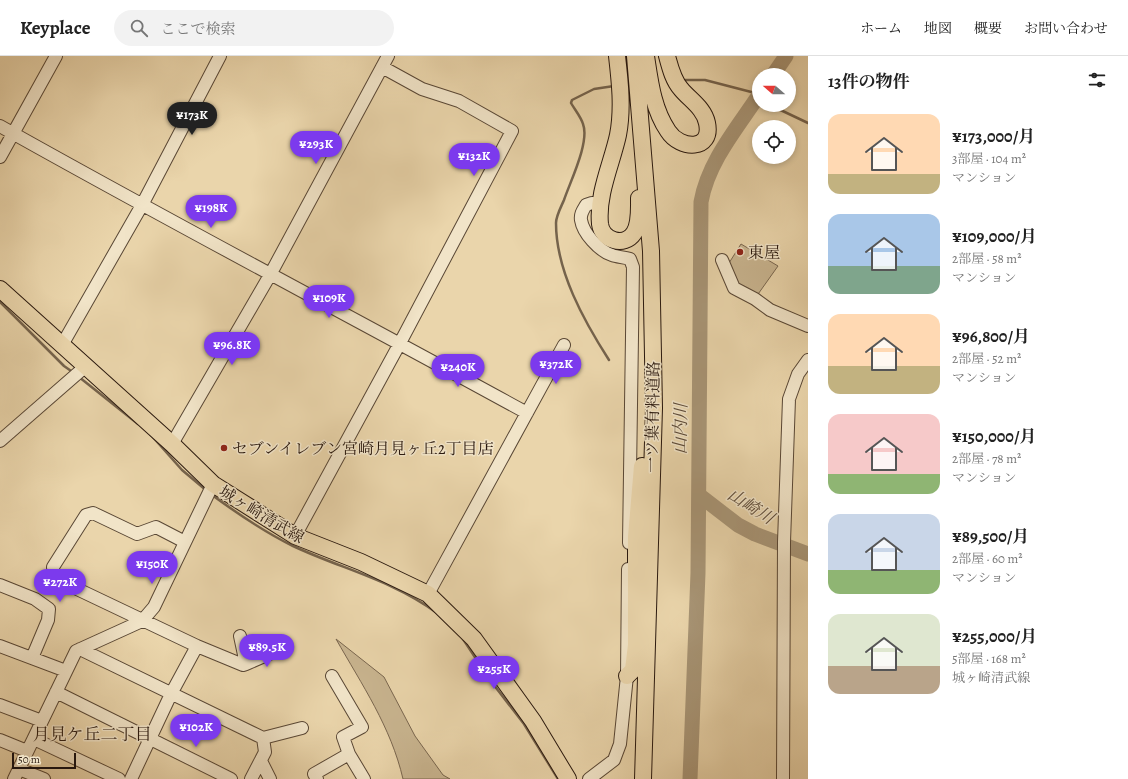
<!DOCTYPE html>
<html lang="ja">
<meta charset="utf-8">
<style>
:root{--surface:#fff;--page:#f2f2f2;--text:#222;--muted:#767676;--line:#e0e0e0;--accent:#7c3aed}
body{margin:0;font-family:Alegreya,"Noto Serif JP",serif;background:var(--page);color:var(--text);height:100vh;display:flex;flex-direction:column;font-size:15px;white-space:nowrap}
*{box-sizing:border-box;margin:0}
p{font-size:13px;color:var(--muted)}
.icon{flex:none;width:22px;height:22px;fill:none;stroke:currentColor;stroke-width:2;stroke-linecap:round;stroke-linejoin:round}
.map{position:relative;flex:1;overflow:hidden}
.panel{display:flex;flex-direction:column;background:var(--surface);width:320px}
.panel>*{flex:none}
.needle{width:26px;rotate:290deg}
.controls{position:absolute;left:752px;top:12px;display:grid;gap:8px}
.controls a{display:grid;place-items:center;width:44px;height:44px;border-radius:50%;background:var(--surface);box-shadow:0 2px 6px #0003;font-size:20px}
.scale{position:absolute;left:12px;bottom:10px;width:64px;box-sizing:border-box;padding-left:4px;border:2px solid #29180e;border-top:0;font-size:11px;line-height:14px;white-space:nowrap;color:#29180e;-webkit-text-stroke:3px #f1e4c8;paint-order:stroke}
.price{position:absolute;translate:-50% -34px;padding:0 9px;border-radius:14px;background:var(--accent);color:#fff;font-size:13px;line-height:26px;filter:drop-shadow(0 1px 2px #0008)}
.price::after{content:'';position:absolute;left:50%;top:24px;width:12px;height:9px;margin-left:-6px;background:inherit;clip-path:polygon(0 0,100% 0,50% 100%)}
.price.current{background:#222;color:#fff}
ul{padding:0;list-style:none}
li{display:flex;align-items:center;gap:12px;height:100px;padding:0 20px}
li span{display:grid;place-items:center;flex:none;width:112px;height:80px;border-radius:12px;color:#555}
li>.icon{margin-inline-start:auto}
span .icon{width:48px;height:48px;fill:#fffc;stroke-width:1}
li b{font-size:17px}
h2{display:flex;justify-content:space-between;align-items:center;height:48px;padding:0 20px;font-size:17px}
header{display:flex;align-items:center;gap:24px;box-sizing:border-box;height:56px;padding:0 20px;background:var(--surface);border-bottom:1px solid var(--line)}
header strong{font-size:19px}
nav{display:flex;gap:22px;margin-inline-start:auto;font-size:14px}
.search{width:280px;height:36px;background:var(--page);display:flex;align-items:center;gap:10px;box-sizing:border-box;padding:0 14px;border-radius:22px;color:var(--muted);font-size:15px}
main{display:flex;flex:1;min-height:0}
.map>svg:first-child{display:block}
.green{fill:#c9b590;stroke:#79664f}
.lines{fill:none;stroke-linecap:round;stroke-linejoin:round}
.stream{stroke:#75634c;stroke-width:2.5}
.river{stroke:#a89576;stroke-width:15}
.minor-casing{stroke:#594735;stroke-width:14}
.major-casing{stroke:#29180e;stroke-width:18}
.minor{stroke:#f1e4c8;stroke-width:12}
.major{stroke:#ead5ab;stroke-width:16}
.poi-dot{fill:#8f2418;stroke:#f1e4c8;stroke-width:1.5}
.labels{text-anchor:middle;stroke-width:3;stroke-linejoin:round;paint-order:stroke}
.poi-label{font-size:16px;fill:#29180e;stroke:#f1e4c8;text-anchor:start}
.street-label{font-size:16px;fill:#29180e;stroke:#f1e4c8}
.water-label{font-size:17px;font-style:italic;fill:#5c4a38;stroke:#f1e4c8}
.neighbourhood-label{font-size:17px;fill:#29180e;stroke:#f1e4c8}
</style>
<header>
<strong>Keyplace</strong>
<div class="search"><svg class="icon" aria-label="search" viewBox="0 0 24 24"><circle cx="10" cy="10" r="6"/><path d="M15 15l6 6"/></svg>ここで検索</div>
<nav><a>ホーム</a><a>地図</a><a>概要</a><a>お問い合わせ</a></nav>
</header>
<main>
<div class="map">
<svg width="808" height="723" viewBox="0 0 808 723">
<rect width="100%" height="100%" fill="#ead5ab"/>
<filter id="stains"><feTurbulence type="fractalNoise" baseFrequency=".005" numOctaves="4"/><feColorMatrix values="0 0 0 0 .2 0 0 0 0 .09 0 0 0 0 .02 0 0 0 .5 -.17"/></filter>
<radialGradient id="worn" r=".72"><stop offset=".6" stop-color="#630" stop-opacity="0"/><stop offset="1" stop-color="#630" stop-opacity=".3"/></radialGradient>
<path class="green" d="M741,188L778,210L756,241L735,229L729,207Z
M336,583L384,621L415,680L443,719L450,723H403C391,671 362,629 336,583Z"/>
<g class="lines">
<path class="stream" d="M681,24H705L759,38
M770,49L808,67
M0,246L64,310L74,317
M609,304C584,265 556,215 556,167C556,160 561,151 564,144C570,126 590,86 583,68C581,61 575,54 571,47L572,44L594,33L614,30
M79,321L138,368
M151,379L182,414L207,435
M212,439C238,458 264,476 293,490C342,513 392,524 437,557
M463,583L490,624L524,668L558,723"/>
<path class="river" d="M773,19L786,0
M699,439L738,469L755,478L808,498
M690,723L698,517L701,146C708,106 737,72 759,39"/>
<g class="minor-casing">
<path id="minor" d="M0,70C174,168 352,261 527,357
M0,101L56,0
M600,148L592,147L586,149C583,154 580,158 581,164C583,177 599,195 612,199C617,201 624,201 630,203L633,211L629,487
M722,204L734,232L755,243L770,254L808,270
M62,289L142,149L220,0
M0,385L86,310
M172,388L270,219L388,0
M295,480L400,287L512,75L459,45L422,33L382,11
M185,486L156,471L137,478L93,457L86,459L53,511L54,522L197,590L243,609L246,608L240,580
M0,529L35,543L49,553L48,564L32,602
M428,538L564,289
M0,590L66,615
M80,593L263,682L265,696L251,723
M246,608L278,594
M332,620L362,671L343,681L349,698L364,723
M56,636L231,723
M0,649L42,665
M263,682L302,672
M34,683L119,723
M0,684L27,695
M261,705L270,723
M19,713L44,723
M14,723L76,595L142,565L154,551L213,428
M131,723L171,638L197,590
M317,723L314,718L349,698
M589,723L614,704L620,688L627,620L628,513
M783,723L784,486L789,343L798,318L808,304"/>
</g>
<g class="major-casing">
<path id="major" d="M617,0C620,26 623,53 618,79C612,107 597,138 600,168C602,184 624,192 634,177C640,168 639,153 639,142
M635,0L651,195L654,352L643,723
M646,0C650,26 653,53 668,75C680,94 713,95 707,67C704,52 690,44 681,33C673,24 670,11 667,0
M0,233L172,388L213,428L295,480L361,506L428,538L474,583L533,665L568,723
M627,620L633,614L636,589V481L642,410"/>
</g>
<use href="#minor" class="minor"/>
<use href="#major" class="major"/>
</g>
<g class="poi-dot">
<circle cx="740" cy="196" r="4"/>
<circle cx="224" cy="392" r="4"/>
</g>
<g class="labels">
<g class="poi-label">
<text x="748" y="202">東屋</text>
<text x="232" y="398">セブンイレブン宮崎月見ヶ丘2丁目店</text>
</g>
<g class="street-label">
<text transform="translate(652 361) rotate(-89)" y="6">一ツ葉有料道路</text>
<text transform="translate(262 458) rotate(31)" y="6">城ヶ崎清武線</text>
</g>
<g class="water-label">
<text transform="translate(680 373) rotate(-89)" y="6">山内川</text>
<text transform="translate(751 450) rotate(32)" y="6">山崎川</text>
</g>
<g class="neighbourhood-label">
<text x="92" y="684">月見ケ丘二丁目</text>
</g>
</g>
<rect width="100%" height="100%" filter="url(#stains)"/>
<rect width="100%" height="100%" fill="url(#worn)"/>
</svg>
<div class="controls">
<a><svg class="needle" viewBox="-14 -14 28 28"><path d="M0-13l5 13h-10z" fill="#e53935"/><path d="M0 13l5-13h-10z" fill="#767676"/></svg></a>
<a><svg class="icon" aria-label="locate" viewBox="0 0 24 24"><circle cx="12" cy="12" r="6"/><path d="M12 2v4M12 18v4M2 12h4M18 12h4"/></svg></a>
</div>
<div class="scale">50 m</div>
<b class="price current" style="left:192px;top:80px">¥173K</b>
<b class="price" style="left:316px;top:109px">¥293K</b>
<b class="price" style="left:474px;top:121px">¥132K</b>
<b class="price" style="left:211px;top:173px">¥198K</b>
<b class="price" style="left:329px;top:263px">¥109K</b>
<b class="price" style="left:232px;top:310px">¥96.8K</b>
<b class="price" style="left:556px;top:329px">¥372K</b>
<b class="price" style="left:458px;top:332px">¥240K</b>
<b class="price" style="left:152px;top:529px">¥150K</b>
<b class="price" style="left:60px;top:547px">¥272K</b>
<b class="price" style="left:267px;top:612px">¥89.5K</b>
<b class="price" style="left:494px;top:634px">¥255K</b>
<b class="price" style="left:196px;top:692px">¥102K</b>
</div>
<section class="panel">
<h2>13件の物件<svg class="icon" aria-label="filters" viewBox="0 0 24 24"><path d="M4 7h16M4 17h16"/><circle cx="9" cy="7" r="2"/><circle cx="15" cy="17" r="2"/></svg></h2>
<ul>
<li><span style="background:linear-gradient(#ffd9b3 75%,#c2b280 0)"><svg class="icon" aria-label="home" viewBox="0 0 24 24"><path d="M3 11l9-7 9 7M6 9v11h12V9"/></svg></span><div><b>¥173,000/月</b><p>3部屋 · 104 m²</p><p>マンション</p></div></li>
<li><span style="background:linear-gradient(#a9c7e8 65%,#7fa58c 0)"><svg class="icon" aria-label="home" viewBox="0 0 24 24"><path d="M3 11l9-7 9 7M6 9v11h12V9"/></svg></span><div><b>¥109,000/月</b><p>2部屋 · 58 m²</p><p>マンション</p></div></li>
<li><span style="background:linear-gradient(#ffd9b3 65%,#c2b280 0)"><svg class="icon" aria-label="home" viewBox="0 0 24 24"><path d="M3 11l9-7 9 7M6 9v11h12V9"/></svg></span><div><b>¥96,800/月</b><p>2部屋 · 52 m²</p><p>マンション</p></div></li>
<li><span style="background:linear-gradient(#f6c9c9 75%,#8fb573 0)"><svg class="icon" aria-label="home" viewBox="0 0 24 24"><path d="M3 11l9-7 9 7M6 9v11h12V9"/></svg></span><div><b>¥150,000/月</b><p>2部屋 · 78 m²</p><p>マンション</p></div></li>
<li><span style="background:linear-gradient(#c9d6e8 70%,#8fb573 0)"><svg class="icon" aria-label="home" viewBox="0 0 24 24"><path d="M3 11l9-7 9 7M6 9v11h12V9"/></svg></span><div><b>¥89,500/月</b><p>2部屋 · 60 m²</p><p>マンション</p></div></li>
<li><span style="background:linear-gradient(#dfe7d0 65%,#b9a48a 0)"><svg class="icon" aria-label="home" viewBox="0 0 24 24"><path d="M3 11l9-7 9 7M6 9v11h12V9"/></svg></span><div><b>¥255,000/月</b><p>5部屋 · 168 m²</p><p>城ヶ崎清武線</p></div></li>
</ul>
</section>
</main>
